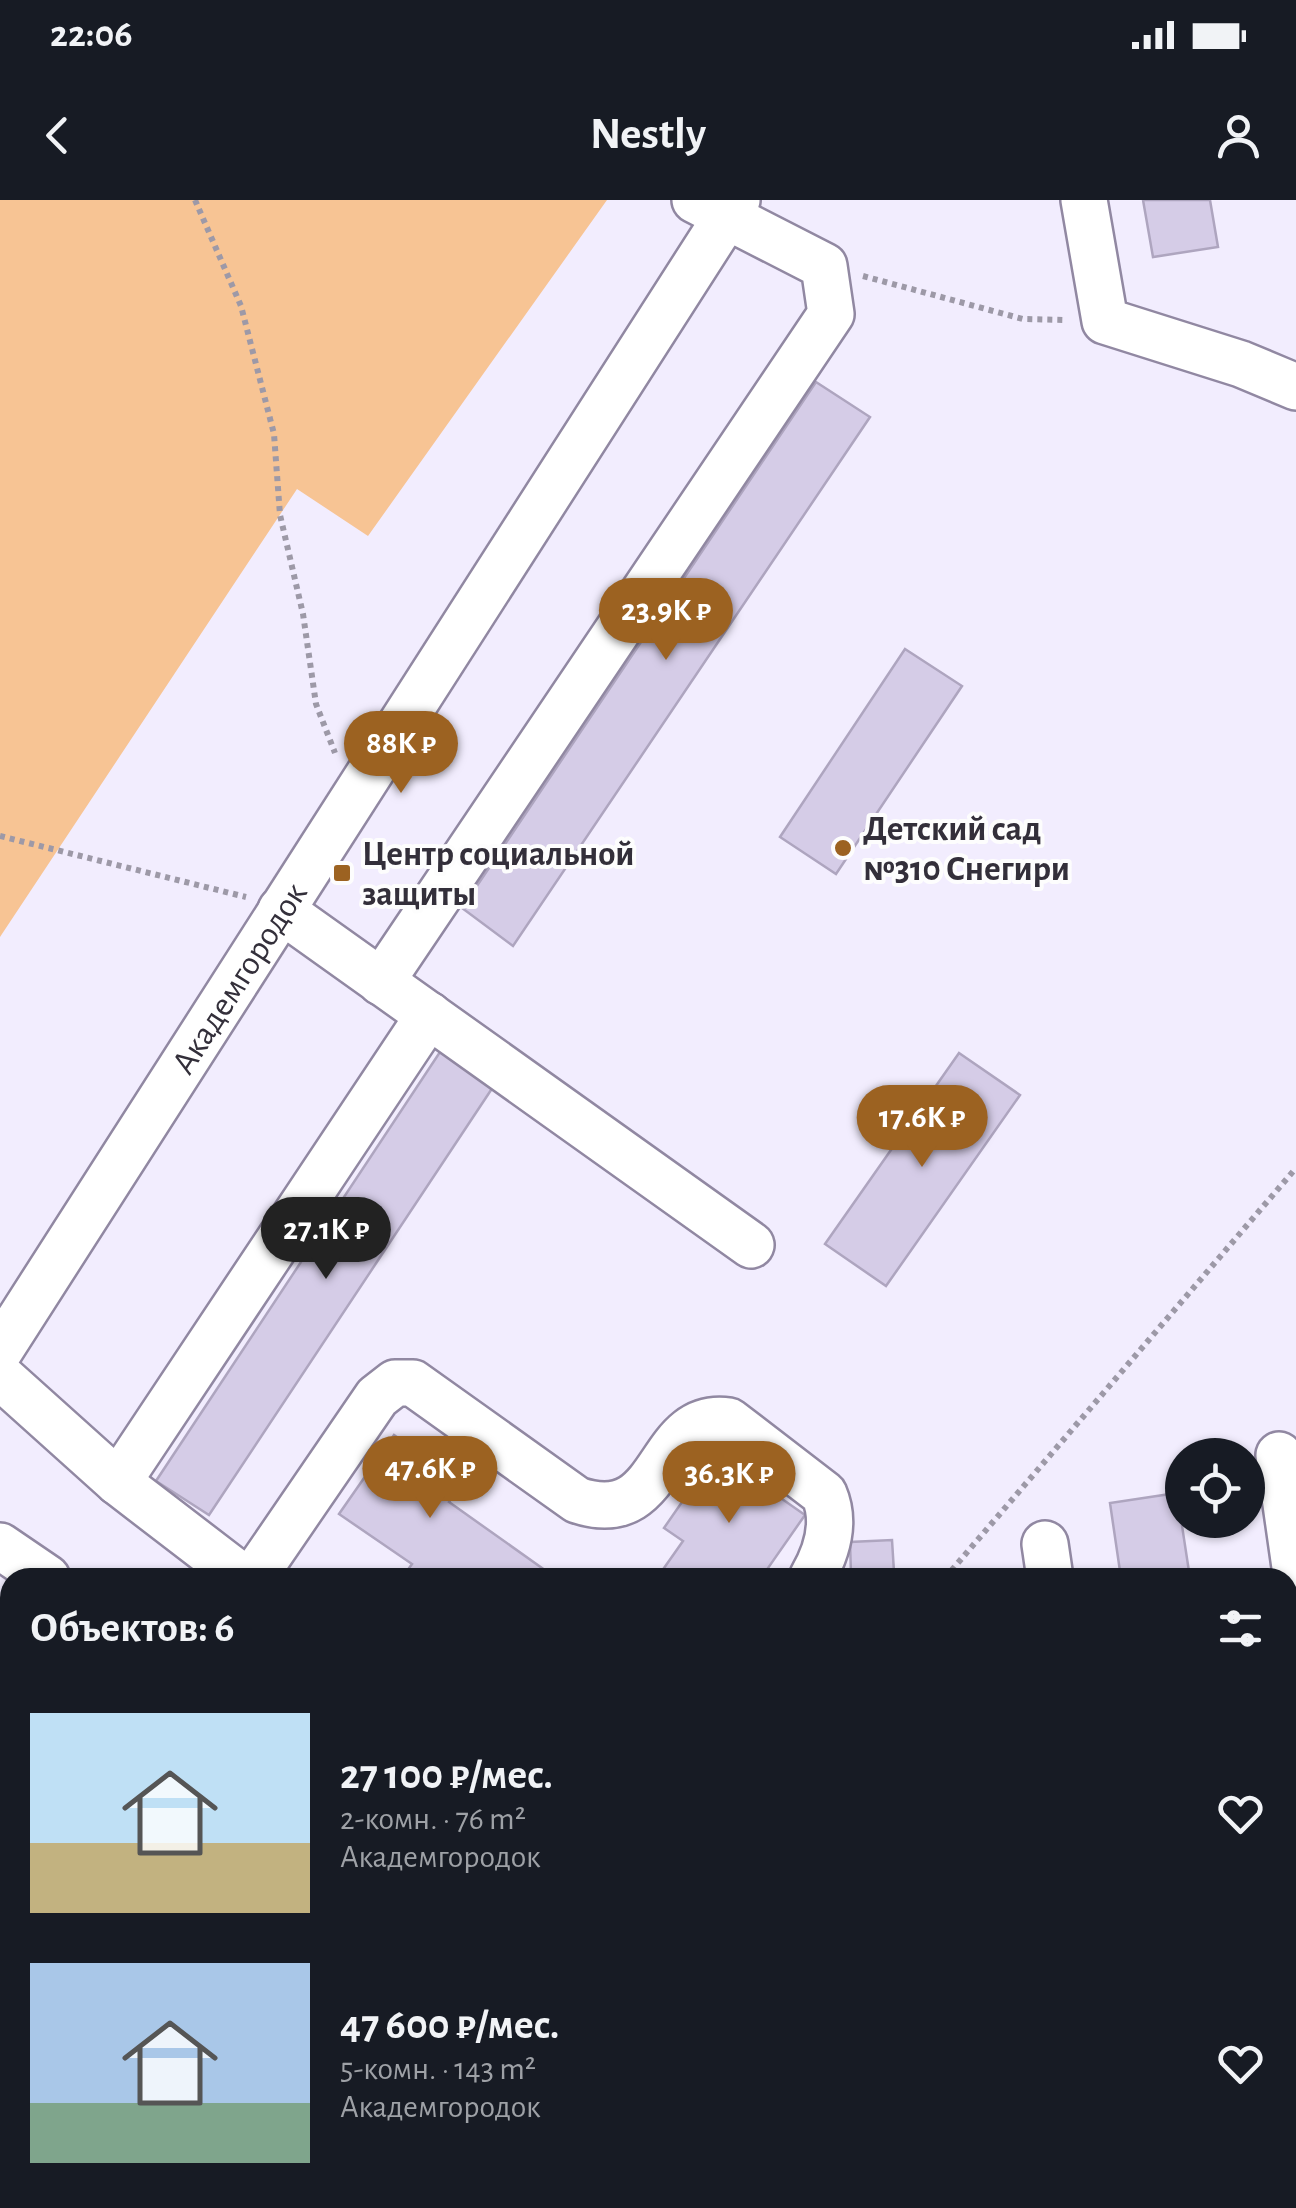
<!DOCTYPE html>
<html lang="ru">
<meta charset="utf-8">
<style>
:root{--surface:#171b24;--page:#242831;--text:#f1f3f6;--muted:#9ea1a6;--accent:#9c6221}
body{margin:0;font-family:"Alegreya Sans",sans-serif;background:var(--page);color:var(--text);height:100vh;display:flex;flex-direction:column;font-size:38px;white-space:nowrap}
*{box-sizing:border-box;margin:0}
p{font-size:32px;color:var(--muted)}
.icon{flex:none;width:55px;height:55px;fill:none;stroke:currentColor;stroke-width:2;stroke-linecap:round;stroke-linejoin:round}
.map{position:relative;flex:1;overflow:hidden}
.panel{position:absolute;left:0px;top:1368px;width:1298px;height:642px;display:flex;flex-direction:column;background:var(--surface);border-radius:30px 30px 0 0;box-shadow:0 2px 8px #0004}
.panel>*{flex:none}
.controls{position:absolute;left:1165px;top:1238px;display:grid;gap:20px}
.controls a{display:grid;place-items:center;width:100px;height:100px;border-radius:50%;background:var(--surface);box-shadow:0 2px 8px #0004;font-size:50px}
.price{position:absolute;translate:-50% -85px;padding:0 22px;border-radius:35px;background:var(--accent);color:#fff;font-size:32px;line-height:65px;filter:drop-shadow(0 2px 5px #0008)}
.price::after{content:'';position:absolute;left:50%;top:60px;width:30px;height:22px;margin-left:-15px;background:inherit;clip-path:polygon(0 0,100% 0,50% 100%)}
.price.current{background:#222;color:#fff}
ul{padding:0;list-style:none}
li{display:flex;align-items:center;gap:30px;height:250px;padding:0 30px}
li span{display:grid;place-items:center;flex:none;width:280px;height:200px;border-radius:0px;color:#555}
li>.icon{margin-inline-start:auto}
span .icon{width:120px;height:120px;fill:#fffc;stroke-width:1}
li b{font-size:42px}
h2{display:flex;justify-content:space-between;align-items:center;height:120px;padding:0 30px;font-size:42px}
.status{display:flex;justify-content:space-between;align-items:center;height:70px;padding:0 50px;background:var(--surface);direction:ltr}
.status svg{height:28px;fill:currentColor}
header{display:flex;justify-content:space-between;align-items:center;height:130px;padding:0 30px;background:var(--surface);font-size:45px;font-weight:600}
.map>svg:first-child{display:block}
.green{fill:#f7c494}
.building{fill:#d5cce7;stroke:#aea5bf;stroke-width:2.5}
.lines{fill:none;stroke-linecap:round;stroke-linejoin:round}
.minor-casing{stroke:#9188a2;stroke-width:50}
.path{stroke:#9d99a7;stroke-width:6;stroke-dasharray:5 5;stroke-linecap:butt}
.minor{stroke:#fff;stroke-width:45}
.poi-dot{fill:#9c6221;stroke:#fdfdfd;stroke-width:4}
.labels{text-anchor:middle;stroke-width:8;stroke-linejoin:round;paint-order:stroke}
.poi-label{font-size:35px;font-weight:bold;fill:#332f3a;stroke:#fdfdfd;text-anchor:start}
.street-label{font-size:35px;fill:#332f3a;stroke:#fdfdfd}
</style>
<div class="status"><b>22:06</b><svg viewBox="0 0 49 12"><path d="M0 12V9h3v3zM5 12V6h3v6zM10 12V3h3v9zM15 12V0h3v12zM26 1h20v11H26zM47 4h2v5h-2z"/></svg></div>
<header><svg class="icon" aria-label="back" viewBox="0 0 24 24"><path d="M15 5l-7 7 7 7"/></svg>Nestly<svg class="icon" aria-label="person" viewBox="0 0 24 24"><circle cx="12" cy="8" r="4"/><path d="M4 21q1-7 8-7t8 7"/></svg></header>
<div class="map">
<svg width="1296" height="2008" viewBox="0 0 1296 2008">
<rect width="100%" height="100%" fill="#f2edfe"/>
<path class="green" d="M0,0H607L368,336L297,289L0,737Z
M1296,1812V1997L1286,2008H1122L1130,2000H1288V1821Z"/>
<path class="building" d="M1143,0H1210L1218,47L1153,57Z
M816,182L870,217L513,746L462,708Z
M905,449L962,486L836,674L780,637Z
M442,849L495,884L209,1315L156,1281Z
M959,853L1020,895L886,1086L825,1044Z
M394,1235L463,1283L449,1302L556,1378H402L412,1364L339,1314Z
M716,1253L805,1315L761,1378H657L683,1341L664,1328Z
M1177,1293L1190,1378H1121L1110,1303Z
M892,1340L894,1372L851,1374L850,1342Z
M10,1429V1627L0,1620V1444Z
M10,1854V1951L0,1944V1869Z
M502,2000H559L561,2008H503Z
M732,2000H788L790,2008H733Z"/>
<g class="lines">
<g class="minor-casing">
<g id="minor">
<path d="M1084,0L1105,121L1241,164L1296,187"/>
<path d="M281,710L751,1045"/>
<path d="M381,782L831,114L824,66L695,0"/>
<path id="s1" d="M0,1150L737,0"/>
<path d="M0,1176L118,1282L243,1378"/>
<path d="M1279,1255L1296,1374"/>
<path d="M118,1282L429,815"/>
<path d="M1045,1344L1050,1378"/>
<path d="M0,1346L47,1378"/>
<path d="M253,1378L377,1197L395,1183H413L577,1300C669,1331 653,1210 729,1221L824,1294C836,1322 827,1352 812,1378"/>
<path d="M1288,1690L1296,1692"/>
<path d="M1288,1771L1296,1762"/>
<path d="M0,1833L10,1818"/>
<path d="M413,2000L415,2008"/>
<path d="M673,2000L674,2008"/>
<path d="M330,2008L338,2000"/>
</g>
</g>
<path class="path" d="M195,0L241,106L274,234L280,315L303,414L316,504L335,553
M863,76L1023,119L1065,120
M0,636L246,697
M945,1378L1296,968
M1140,2000L1141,2008
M1094,2008L1099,2000"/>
<use href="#minor" class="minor"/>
</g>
<g class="poi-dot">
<circle cx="843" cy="648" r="10"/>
<rect x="332" y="663" width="20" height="20" rx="5"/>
</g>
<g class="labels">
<g class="poi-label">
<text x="863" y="640">Детский сад<tspan x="863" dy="40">№310 Снегири</tspan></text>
<text x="362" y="665">Центр социальной<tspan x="362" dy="40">защиты</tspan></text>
</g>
<g class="street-label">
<text dy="12" stroke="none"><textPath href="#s1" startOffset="442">Академгородок</textPath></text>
</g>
</g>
</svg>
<div class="controls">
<a><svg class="icon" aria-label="locate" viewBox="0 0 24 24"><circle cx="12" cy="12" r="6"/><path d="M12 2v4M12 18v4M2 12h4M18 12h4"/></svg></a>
</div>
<b class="price" style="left:666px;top:463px">23.9K ₽</b>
<b class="price" style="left:401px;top:596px">88K ₽</b>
<b class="price" style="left:922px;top:970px">17.6K ₽</b>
<b class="price current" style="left:326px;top:1082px">27.1K ₽</b>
<b class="price" style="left:430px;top:1321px">47.6K ₽</b>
<b class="price" style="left:729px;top:1326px">36.3K ₽</b>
<section class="panel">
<h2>Объектов: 6<svg class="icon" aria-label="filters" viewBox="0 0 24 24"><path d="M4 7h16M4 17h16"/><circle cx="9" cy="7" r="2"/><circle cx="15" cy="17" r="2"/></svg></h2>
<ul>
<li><span style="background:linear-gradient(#bfe0f5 65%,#c2b280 0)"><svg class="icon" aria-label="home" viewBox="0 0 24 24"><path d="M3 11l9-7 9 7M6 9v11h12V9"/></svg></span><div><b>27 100 ₽/мес.</b><p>2-комн. · 76 m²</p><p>Академгородок</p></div><svg class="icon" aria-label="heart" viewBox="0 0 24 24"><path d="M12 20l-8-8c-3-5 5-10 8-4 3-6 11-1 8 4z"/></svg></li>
<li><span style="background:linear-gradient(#a9c7e8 70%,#7fa58c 0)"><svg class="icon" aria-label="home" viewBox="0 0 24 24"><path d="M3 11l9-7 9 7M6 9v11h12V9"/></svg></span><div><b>47 600 ₽/мес.</b><p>5-комн. · 143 m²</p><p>Академгородок</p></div><svg class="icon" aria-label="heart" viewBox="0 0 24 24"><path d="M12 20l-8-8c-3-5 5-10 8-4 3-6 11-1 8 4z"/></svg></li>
</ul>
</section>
</div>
